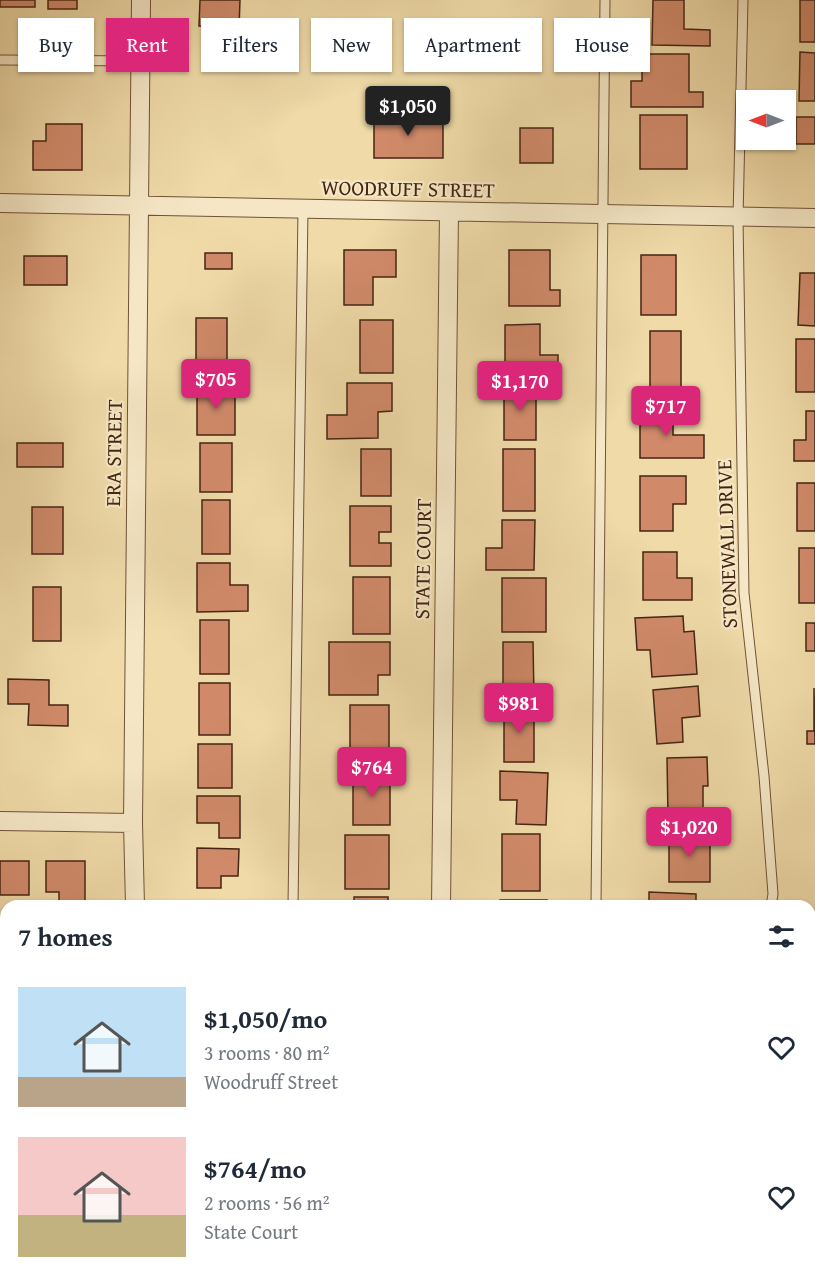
<!DOCTYPE html>
<meta charset="utf-8">
<style>
:root{--surface:#fff;--page:#f2f2f3;--text:#1f2937;--muted:#747a83;--accent:#db2777}
body{margin:0;font-family:"Gentium Book Plus",serif;background:var(--page);color:var(--text);height:100vh;display:flex;flex-direction:column;font-size:22px;white-space:nowrap}
*{box-sizing:border-box;margin:0}
p{font-size:20px;color:var(--muted)}
.icon{flex:none;width:33px;height:33px;fill:none;stroke:currentColor;stroke-width:2;stroke-linecap:round;stroke-linejoin:round}
.map{position:relative;flex:1;overflow:hidden}
.details{position:absolute;left:0px;top:900px;width:816px;height:386px;display:flex;flex-direction:column;background:var(--surface);border-radius:18px 18px 0 0;box-shadow:0 2px 4px #0004}
.details>*{flex:none}
.top-card{position:absolute;left:18px;top:18px;width:780px;height:54px;display:flex;gap:12px}
.needle{width:39px;rotate:270deg}
.tools{position:absolute;left:736px;top:90px;display:grid;gap:12px}
.tools a{display:grid;place-items:center;width:60px;height:60px;border-radius:0px;background:var(--surface);box-shadow:0 2px 4px #0004;font-size:30px}
.price{position:absolute;translate:-50% -51px;padding:0 14px;border-radius:6px;background:var(--accent);color:#fff;font-size:20px;line-height:39px;filter:drop-shadow(0 2px 3px #0008)}
.price::after{content:'';position:absolute;left:50%;top:36px;width:18px;height:14px;margin-left:-9px;background:inherit;clip-path:polygon(0 0,100% 0,50% 100%)}
.price.active{background:#222;color:#fff}
ul{padding:0;list-style:none}
li{display:flex;align-items:center;gap:18px;height:150px;padding:0 18px}
li span{display:grid;place-items:center;flex:none;width:168px;height:120px;border-radius:0px;color:#555}
li>.icon{margin-inline-start:auto}
span .icon{width:72px;height:72px;fill:#fffc;stroke-width:1}
li b{font-size:26px}
h2{display:flex;justify-content:space-between;align-items:center;height:72px;padding:0 18px;font-size:26px}
.pill{padding:0 21px;border-radius:0px;background:var(--surface);box-shadow:0 2px 4px #0004;font-size:21px;line-height:54px}
.pill.active{background:var(--accent);color:#fff}
.map>svg:first-child{display:block}
.building{fill:#d08a6a;stroke:#452512;stroke-width:1.5}
.lines{fill:none;stroke-linecap:round;stroke-linejoin:round}
.service-casing{stroke:#705238;stroke-width:11}
.minor-casing{stroke:#705238;stroke-width:20}
.service{stroke:#f5e7c6;stroke-width:9}
.minor{stroke:#f5e7c6;stroke-width:18}
.labels{text-anchor:middle;stroke-width:4.5;stroke-linejoin:round;paint-order:stroke}
.street-label{font-size:21px;fill:#452512;stroke:#f5e7c6}
</style>
<div class="map">
<svg width="815" height="1285" viewBox="0 0 815 1285">
<rect width="100%" height="100%" fill="#efdaa8"/>
<filter id="stains"><feTurbulence type="fractalNoise" baseFrequency=".00333" numOctaves="4"/><feColorMatrix values="0 0 0 0 .2 0 0 0 0 .09 0 0 0 0 .02 0 0 0 .5 -.17"/></filter>
<radialGradient id="worn" r=".72"><stop offset=".6" stop-color="#630" stop-opacity="0"/><stop offset="1" stop-color="#630" stop-opacity=".3"/></radialGradient>
<path class="building" d="M0,0H35V7H0Z
M48,0H77V9H48Z
M200,0H240L239,28L199,26Z
M653,0H684V29L710,30V46L652,45Z
M800,0H815V42H800Z
M800,52L815,53V101H799Z
M642,54H689V92H703V107H631V81H642Z
M640,115H687V169H640Z
M374,116H443V158H374Z
M796,117H815V144H796Z
M46,124H82V170H33V141H46Z
M520,128H553V163H520Z
M344,250H396V277H373V305H344Z
M509,250H550V290H560V306H509Z
M205,253H232V269H205Z
M641,255H676V315H641Z
M24,256H67V285H24Z
M800,273H815V326L798,325Z
M196,318H227V372H196Z
M360,320H393V373H360Z
M540,324V355H558V374L505,375V325Z
M650,331H681V390H650Z
M796,339H815V392H796Z
M347,383H392V411L378,412V438L327,439V415H347Z
M504,384H536V440H504Z
M197,385H235V435H197Z
M640,408H673V435H704V458H640Z
M806,411H815V461H794V440H806Z
M17,443H63V467H17Z
M200,443H232V492H200Z
M361,449H391V496H361Z
M503,449H535V511H503Z
M640,476H686V504H673V531H640Z
M797,483H815V531H797Z
M202,500H230V554H202Z
M350,506H391V532H379V543H391V566H350Z
M32,507H63V554H32Z
M502,520H535L534,570H486V548H502Z
M799,548H815V603H799Z
M643,552H677V578H692V600H643Z
M197,563H230V585H248V611L197,612Z
M353,577H390V634H353Z
M502,578H546V632H502Z
M33,587H61V641H33Z
M683,616L684,632L694,631L697,674L652,677L650,650H637L635,618Z
M200,620H229V674H200Z
M806,623H815V651H806Z
M329,642H390V675H378V695H329Z
M503,642H533L534,698H503Z
M8,679L49,680V705H68V726L28,725L29,704H8Z
M199,683H230V735H199Z
M698,686L700,716L682,718L683,742L657,744L653,690Z
M814,688L815,744H807V731H814Z
M350,705H389V762H350Z
M504,706H534V762H504Z
M198,744H232V788H198Z
M707,757L708,786H703V816H668L667,758Z
M353,771H390V825H353Z
M500,771L548,773L546,825L516,824L517,800H500Z
M197,796H240V838H219V823H197Z
M669,833H710V882H669Z
M502,834H540V891H502Z
M345,835H389V889H345Z
M197,848L239,849L238,876H221V888H197Z
M0,861H29V895H0Z
M46,861H85V906H59V892H46Z
M649,892L696,894V906H649Z
M354,897H388V906H354Z
M500,900H547V906H500Z
M814,976H815V1034L810,1033V992Z
M0,1020H6V1069H0Z
M810,1065L815,1066V1131L810,1130Z
M24,1280H72V1285H24Z
M172,1280H239V1285H172Z
M326,1280H370L372,1285H328Z
M511,1280H562L560,1285H510Z
M654,1280H683L686,1285H645Z"/>
<g class="lines">
<g class="service-casing">
<path id="service" d="M743,0L738,218L744,593L764,776L773,894L771,906
M0,60L140,61
M293,906L303,210
M596,906L605,0
M0,964H6
M288,1285V1280
M593,1285V1280"/>
</g>
<g class="minor-casing">
<path id="minor" d="M0,203L815,218
M0,821L133,823
M135,906L133,823L141,0
M441,906L449,212
M0,1110H6
M810,1187L815,1189
M136,1280V1285"/>
</g>
<use href="#service" class="service"/>
<use href="#minor" class="minor"/>
</g>
<g class="labels">
<g class="street-label">
<text transform="translate(408 189) rotate(1)" y="7">WOODRUFF STREET</text>
<text transform="translate(114 453) rotate(-89)" y="7">ERA STREET</text>
<text transform="translate(727 544) rotate(-92)" y="7">STONEWALL DRIVE</text>
<text transform="translate(423 559) rotate(-89)" y="7">STATE COURT</text>
</g>
</g>
<rect width="100%" height="100%" filter="url(#stains)"/>
<rect width="100%" height="100%" fill="url(#worn)"/>
</svg>
<div class="tools">
<a><svg class="needle" viewBox="-14 -14 28 28"><path d="M0-13l5 13h-10z" fill="#e53935"/><path d="M0 13l5-13h-10z" fill="#747a83"/></svg></a>
</div>
<b class="price active" style="left:408px;top:137px">$1,050</b>
<b class="price" style="left:216px;top:410px">$705</b>
<b class="price" style="left:520px;top:412px">$1,170</b>
<b class="price" style="left:666px;top:437px">$717</b>
<b class="price" style="left:519px;top:734px">$981</b>
<b class="price" style="left:372px;top:798px">$764</b>
<b class="price" style="left:689px;top:858px">$1,020</b>
<div class="top-card">
<a class="pill">Buy</a>
<a class="pill active">Rent</a>
<a class="pill">Filters</a>
<a class="pill">New</a>
<a class="pill">Apartment</a>
<a class="pill">House</a>
</div>
<section class="details">
<h2>7 homes<svg class="icon" aria-label="filters" viewBox="0 0 24 24"><path d="M4 7h16M4 17h16"/><circle cx="9" cy="7" r="2"/><circle cx="15" cy="17" r="2"/></svg></h2>
<ul>
<li><span style="background:linear-gradient(#bfe0f5 75%,#b9a48a 0)"><svg class="icon" aria-label="home" viewBox="0 0 24 24"><path d="M3 11l9-7 9 7M6 9v11h12V9"/></svg></span><div><b>$1,050/mo</b><p>3 rooms · 80 m²</p><p>Woodruff Street</p></div><svg class="icon" aria-label="heart" viewBox="0 0 24 24"><path d="M12 20l-8-8c-3-5 5-10 8-4 3-6 11-1 8 4z"/></svg></li>
<li><span style="background:linear-gradient(#f6c9c9 65%,#c2b280 0)"><svg class="icon" aria-label="home" viewBox="0 0 24 24"><path d="M3 11l9-7 9 7M6 9v11h12V9"/></svg></span><div><b>$764/mo</b><p>2 rooms · 56 m²</p><p>State Court</p></div><svg class="icon" aria-label="heart" viewBox="0 0 24 24"><path d="M12 20l-8-8c-3-5 5-10 8-4 3-6 11-1 8 4z"/></svg></li>
</ul>
</section>
</div>
